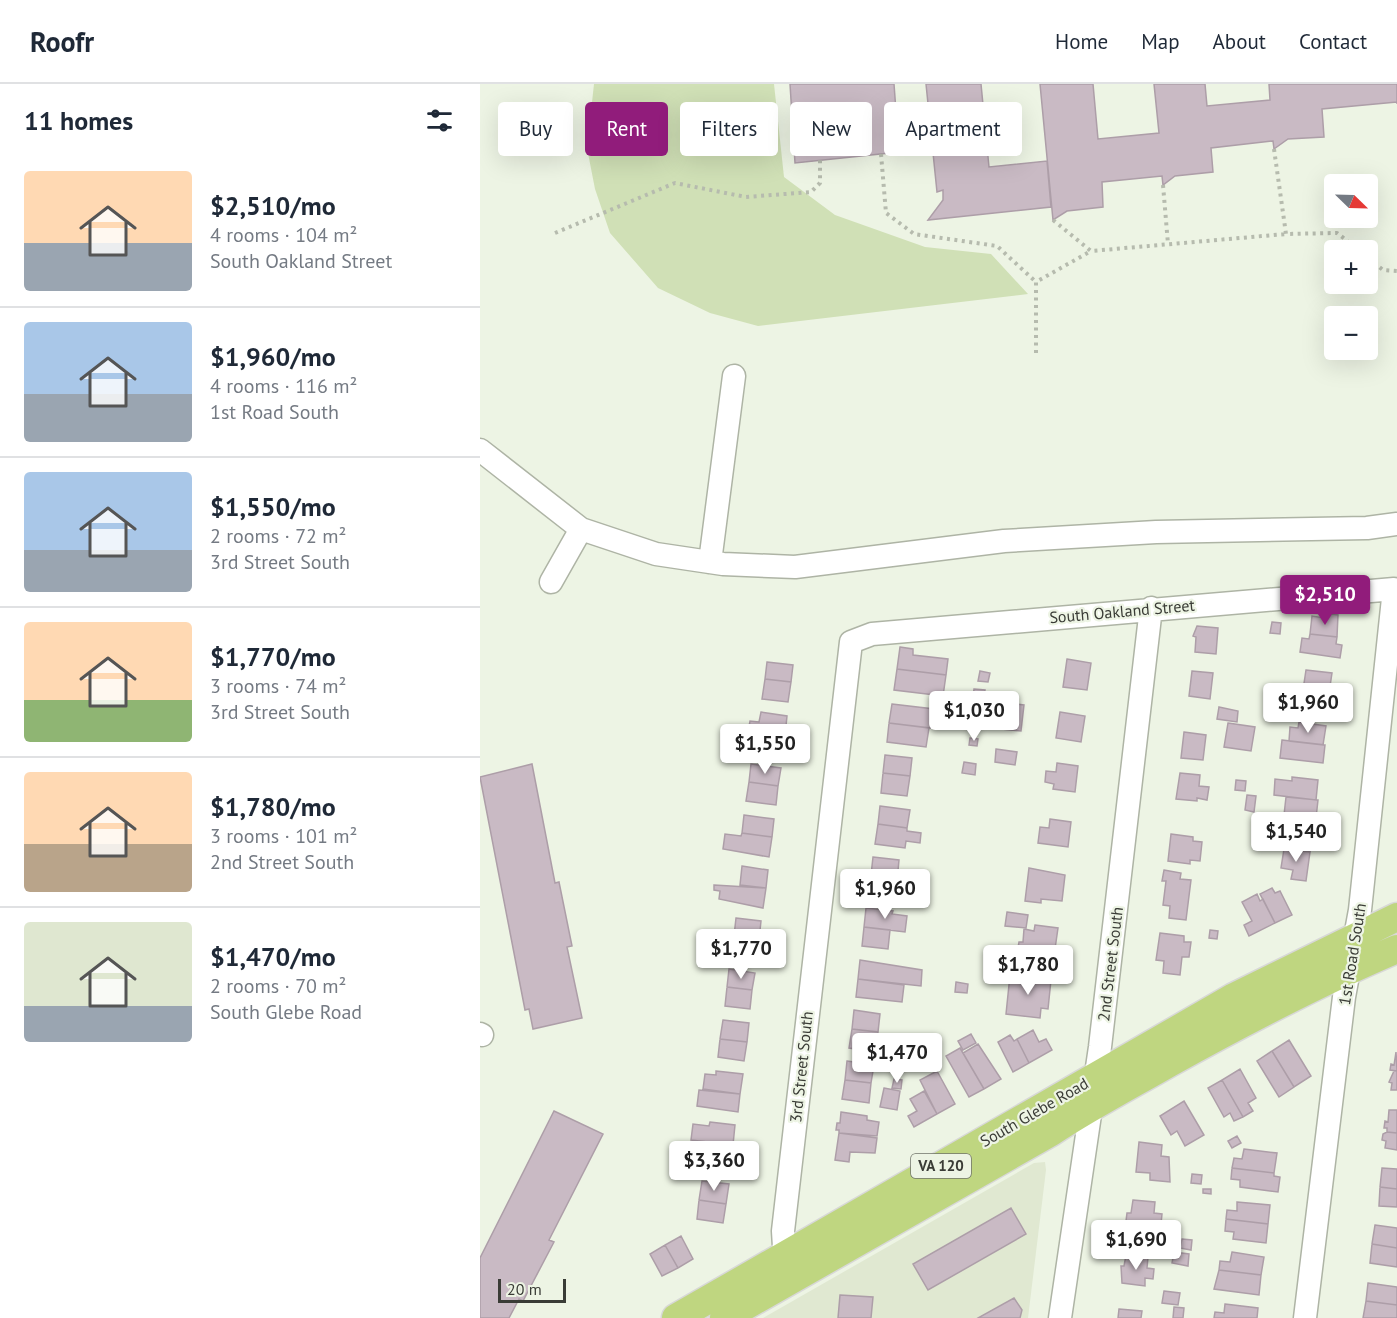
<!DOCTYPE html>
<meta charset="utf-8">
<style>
:root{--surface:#fff;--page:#f6f6f7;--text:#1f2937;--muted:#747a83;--line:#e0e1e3;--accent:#911c7b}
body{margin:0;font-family:"PT Sans",sans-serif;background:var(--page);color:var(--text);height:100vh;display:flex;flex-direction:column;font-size:22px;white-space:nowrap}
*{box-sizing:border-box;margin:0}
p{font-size:20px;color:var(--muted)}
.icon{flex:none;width:33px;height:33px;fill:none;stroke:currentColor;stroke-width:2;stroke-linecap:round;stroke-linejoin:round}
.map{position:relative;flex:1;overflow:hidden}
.sheet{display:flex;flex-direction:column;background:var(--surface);width:480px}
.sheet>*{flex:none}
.hud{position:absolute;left:18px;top:18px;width:570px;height:54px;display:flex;gap:12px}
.needle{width:39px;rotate:113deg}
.fabs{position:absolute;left:844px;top:90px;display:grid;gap:12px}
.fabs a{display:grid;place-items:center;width:54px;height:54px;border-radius:6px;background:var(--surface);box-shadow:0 6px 24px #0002;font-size:30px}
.scale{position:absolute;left:18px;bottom:15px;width:68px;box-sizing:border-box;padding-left:6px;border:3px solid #3a3c36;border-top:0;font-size:16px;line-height:21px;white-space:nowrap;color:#3a3c36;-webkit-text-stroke:4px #edf4e4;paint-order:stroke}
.price{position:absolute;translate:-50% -51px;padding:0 14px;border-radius:6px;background:#fff;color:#222;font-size:20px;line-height:39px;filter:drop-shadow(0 2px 3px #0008)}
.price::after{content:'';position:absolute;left:50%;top:36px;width:18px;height:14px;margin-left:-9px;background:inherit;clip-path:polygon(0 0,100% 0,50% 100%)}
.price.current{background:var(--accent);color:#fff}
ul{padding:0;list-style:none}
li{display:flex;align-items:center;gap:18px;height:150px;padding:0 24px}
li+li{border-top:2px solid var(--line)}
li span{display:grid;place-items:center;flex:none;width:168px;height:120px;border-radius:6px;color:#555}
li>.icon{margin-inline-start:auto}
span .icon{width:72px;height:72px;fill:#fffc;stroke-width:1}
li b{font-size:26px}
h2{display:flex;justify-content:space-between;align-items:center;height:72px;padding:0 24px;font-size:26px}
.pill{padding:0 21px;border-radius:6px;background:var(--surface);box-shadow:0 6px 24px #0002;font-size:21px;line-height:54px}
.pill.current{background:var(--accent);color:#fff}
header{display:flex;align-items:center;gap:36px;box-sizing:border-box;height:84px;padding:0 30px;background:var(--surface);border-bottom:2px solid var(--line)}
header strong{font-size:28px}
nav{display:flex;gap:33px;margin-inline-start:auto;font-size:21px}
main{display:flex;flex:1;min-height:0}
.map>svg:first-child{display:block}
.built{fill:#e0e8d1}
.green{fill:#d0e0b6}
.building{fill:#c9bac4;stroke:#ad9ea8;stroke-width:1.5}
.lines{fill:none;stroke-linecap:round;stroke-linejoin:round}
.minor-casing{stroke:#aeb4a5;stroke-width:25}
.major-casing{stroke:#d8d8d7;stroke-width:31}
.path{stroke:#b6bbae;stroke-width:4;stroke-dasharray:3 4.5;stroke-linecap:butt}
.minor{stroke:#fff;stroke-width:22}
.major{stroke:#bfd680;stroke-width:28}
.labels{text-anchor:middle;stroke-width:4.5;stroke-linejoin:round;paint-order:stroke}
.shield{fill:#edf4e4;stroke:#70736a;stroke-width:1.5}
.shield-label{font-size:15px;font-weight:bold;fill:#3a3c36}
.street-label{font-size:16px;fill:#3a3c36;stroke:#edf4e4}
</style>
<header>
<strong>Roofr</strong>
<nav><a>Home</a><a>Map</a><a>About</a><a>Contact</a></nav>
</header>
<main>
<section class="sheet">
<h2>11 homes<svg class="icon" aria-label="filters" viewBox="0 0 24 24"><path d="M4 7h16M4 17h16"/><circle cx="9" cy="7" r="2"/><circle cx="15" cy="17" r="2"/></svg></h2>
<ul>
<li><span style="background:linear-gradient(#ffd9b3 60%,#9aa5b1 0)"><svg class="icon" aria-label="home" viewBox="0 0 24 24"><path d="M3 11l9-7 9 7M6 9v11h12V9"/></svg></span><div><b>$2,510/mo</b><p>4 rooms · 104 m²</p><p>South Oakland Street</p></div></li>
<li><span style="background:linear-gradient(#a9c7e8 60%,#9aa5b1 0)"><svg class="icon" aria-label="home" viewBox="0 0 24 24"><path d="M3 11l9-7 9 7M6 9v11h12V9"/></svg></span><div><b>$1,960/mo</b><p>4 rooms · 116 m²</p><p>1st Road South</p></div></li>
<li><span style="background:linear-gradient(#a9c7e8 65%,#9aa5b1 0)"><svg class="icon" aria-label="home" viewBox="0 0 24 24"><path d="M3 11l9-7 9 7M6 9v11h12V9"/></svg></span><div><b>$1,550/mo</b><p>2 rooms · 72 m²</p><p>3rd Street South</p></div></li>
<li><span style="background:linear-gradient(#ffd9b3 65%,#8fb573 0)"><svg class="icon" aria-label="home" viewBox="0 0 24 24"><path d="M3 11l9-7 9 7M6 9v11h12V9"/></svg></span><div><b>$1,770/mo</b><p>3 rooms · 74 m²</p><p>3rd Street South</p></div></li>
<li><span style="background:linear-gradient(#ffd9b3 60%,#b9a48a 0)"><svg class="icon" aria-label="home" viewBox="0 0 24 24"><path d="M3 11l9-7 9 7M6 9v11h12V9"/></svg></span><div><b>$1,780/mo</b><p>3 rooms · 101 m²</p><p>2nd Street South</p></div></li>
<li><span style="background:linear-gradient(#dfe7d0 70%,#9aa5b1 0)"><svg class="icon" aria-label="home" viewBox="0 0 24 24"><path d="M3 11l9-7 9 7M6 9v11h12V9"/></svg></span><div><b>$1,470/mo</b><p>2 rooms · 70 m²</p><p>South Glebe Road</p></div></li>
</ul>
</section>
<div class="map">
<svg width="917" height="1234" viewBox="0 0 917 1234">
<rect width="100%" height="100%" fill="#edf4e4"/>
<path class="built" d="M565,1078L566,1086L548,1234H283L554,1079Z"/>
<path class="green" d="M114,0H294L304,93L355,131L445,163L511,170L548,210L278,242L230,229L178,204L130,149L115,105L107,64Z"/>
<path class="building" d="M310,0H414L419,68L315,79Z
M446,0H501L509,83L567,77L571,123L448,136L463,116V106L457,108Z
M560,0H613L618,55L679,49L674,0H725L727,22L790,16L789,0H917V20V18L842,25L844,53L808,55L794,65L793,57L731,64L733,88L695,92L683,101L682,92L622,98L623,123L587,127L573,136Z
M845,529L858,531L857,553L830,550L832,532L844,534Z
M792,538L801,539L800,550L790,549Z
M717,542L738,544L736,570L715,568L716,553L713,552Z
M830,550L857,553L856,560L862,561L860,574L820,568L822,554L829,555Z
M420,563L433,565V571L468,575L466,591L417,585Z
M587,575L611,579L607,606L583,603Z
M287,578L313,581L311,598L285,595Z
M417,585L466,591L463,612L414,606Z
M826,586L852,589L849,609L823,606Z
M500,587L510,589L508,598L498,597Z
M712,587L733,589L730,615L709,612Z
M285,595L311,598L308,618L282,615Z
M805,600L823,603V606L853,610L851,627L802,622Z
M494,605L505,606L502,624L492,623Z
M515,617L544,621L541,647L512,644Z
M412,620L454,625L451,644L409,639Z
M739,623L758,627L757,638L737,635Z
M281,628L307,632L305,652L268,648L270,637L279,638Z
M580,628L605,632L601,658L576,654Z
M819,638L846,642L843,661L809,657L810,643L818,644Z
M409,639L449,644L446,663L407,658Z
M748,639L775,643L771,667L744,663Z
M491,642L498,643L497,650L490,649Z
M268,648L305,652L302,671L276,667L277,661L267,659Z
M704,648L726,651L723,676L701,674Z
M490,654L498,655L497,662L489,661Z
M802,656L845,661L843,679L800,674Z
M516,665L537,668L535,681L515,678Z
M405,671L432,674L430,692L403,689Z
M484,678L496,680L495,691L482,689Z
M577,679L598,682L595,708L573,705L574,700L565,698L566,687L576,688Z
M52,680L75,799L79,798L92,862L87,863L102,934L53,945L49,925L45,926L0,693Z
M271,680L301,684L298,702L269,698Z
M403,689L430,692L427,712L401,709Z
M700,689L720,691L719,702L729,703L727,716L717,714V717L696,715Z
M812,693L838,696L836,716L794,711L795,695L812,697Z
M756,696L766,697L765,707L755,706Z
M269,698L298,702L296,721L266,717Z
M767,711L776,712L774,728L765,726Z
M806,713L838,716L836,734L804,731Z
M400,722L430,726L427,744L398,740Z
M264,731L294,735L292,753L262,749Z
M570,735L591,738L588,763L558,759L560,743L569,744Z
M398,740L427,744V747L441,749L440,759L426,757L425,764L395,760Z
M792,746L832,750L830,768L789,763Z
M262,749L292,753L289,773L243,765L245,750L261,752Z
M691,750L713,753V757L722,758L720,777L710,776V780L688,777Z
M804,765L830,768L826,797L811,795L813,786L801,784Z
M393,773L419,776L418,787L429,788L428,795L391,791Z
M262,782L288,786L286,804L260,801Z
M549,784L585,791L582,817L561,815V819L545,817Z
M684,786L701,789L700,795L711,796L706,836L689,834L690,822L683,821L686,797H682Z
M391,791L417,794L416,799L424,800L423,810L415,809V814L388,811Z
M234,801L286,804L283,824L239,815L240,807L234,806Z
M792,804L795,809L800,807L812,831L795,839L780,810Z
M777,810L780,817L783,815L795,839L769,852L764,841L772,837L762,818Z
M386,824L413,827L412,830L427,832L425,848L384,843Z
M527,828L548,831L546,844L525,842Z
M256,834L281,837L279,856L254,852Z
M555,841L578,844L574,872L568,871L566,882L536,875L539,858H543L544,845L554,847Z
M384,843L410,846L408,865L382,862Z
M730,846L738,847L737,855L729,854Z
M680,849L704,852V858H711L709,873H702L700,891L683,889L684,877L676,876Z
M254,852L279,856L277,875L252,872Z
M380,876L442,886L441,902L378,895Z
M249,885L275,889L272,906L247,903Z
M530,891L571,896L568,925L561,924L560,934L526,930Z
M378,895L424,901L422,918L376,913Z
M476,898L488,900L487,909L475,908Z
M247,903L272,906L270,925L245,922Z
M374,926L400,930L398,948L372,945Z
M243,936L269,939L267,958L240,955Z
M372,945L398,948L395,968L369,964Z
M553,946L559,958L566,955L572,966L549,979L537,955Z
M491,950L496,959L483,966L478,957Z
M530,951L534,957L537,955L549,979L533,988L518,958Z
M240,955L267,958L264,977L238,973Z
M809,956L831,992L814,1003L792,967Z
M498,960L521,995L504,1005L483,969Z
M480,964L504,1005L489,1013L466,972Z
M792,967L814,1003L799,1013L777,977Z
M916,968L917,987L910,986L911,980L914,981Z
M367,977L394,981L391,999L365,996Z
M760,985L776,1014L768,1019L773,1027L763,1033L742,996Z
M236,987L263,990L260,1010L223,1005L225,990L236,991Z
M457,987L475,1020L457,1030L440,996Z
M914,987H917V1006H911L912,999L909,998Z
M414,995L422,996L421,1005L412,1004Z
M365,996L391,999L389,1019L362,1015Z
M742,996L763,1033L754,1037L750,1029L744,1033L728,1004Z
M404,1004L420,1007L417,1026L400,1023Z
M219,1006L260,1010L258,1028L217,1022Z
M444,1007L457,1030L434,1043L428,1032L437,1027L430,1015Z
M704,1017L724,1051L705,1062L697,1047L691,1051L680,1032Z
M909,1026H917V1049L907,1048V1044H904L905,1037L908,1038Z
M74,1027L123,1050L69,1156L74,1158L43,1217L39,1215L29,1234H0V1174Z
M361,1028L387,1032V1036L399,1038L397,1052L359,1049V1046H356L357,1039H360Z
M230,1038L255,1041L253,1061L211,1056L213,1040L229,1042Z
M907,1048L917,1049V1066L905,1064L906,1057L902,1056L903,1050Z
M359,1049L397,1054L395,1069L370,1068L369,1078L355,1076Z
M757,1052L761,1059L752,1064L748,1057Z
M228,1058L253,1061L250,1090L236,1088L237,1077L225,1076Z
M659,1058L682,1061L681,1072L689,1073L690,1098L670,1096V1089L656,1088Z
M764,1065L797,1069L794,1089L752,1084L754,1074L762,1075Z
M752,1084L794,1089V1092L800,1093L798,1108L760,1103V1096L751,1095Z
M902,1084L917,1085V1105L900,1103Z
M712,1090L722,1091L721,1100L711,1099Z
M222,1097L249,1100L246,1120L219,1116Z
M900,1103L917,1105V1123L899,1122Z
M723,1105H731V1110L723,1109Z
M219,1116L246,1120L243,1139L217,1135Z
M653,1116L675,1118L674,1129L682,1130L681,1140H673L672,1147L650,1145L651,1137H646L647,1129H651Z
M757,1118L790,1121L788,1140L746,1135L747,1126L757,1127Z
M531,1124L546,1150L448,1206L433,1180Z
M746,1135L788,1140L786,1159L753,1155L754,1148L745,1147Z
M895,1141L917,1144V1164L892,1160Z
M201,1152L213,1175L198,1184L185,1161Z
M702,1155L712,1156L711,1166L700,1164Z
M892,1160L917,1164V1183L890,1179Z
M185,1161L198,1184L182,1192L170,1170Z
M694,1168L709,1170L708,1182L692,1179Z
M752,1168L784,1173L781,1191L739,1186L740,1177L750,1178Z
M646,1171L668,1173L667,1184L674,1185L673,1195L665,1194V1202L642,1199L641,1182H644Z
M739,1186L781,1191L779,1211L734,1205Z
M888,1199L917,1203V1221L886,1217Z
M684,1207L700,1209L698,1221L682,1219Z
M360,1211L393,1213L391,1234H358Z
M534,1214L542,1226L540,1234H498Z
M886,1217L917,1221V1234H883Z
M745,1220L778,1224L777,1234H734L735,1228L744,1229Z
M694,1223L704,1224L703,1234H693Z
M639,1225L662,1227L661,1234H638Z"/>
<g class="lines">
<g class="minor-casing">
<path id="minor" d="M0,366L101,445L176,470L243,480L315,483L524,457L676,448L887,444L917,440
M230,478L254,292
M71,498L101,445
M0,950L2,951
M313,1183L304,1163L303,1147L371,558L392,550L914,505L880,826L864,913L825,1234
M580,1234L620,963L671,524"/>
</g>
<g class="major-casing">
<path id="major" d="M196,1234L754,913L917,833
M244,1234L571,1048C609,1023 649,1002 689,979C763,938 839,898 917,865"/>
</g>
<path class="path" d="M794,65L806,150L857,149L879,166
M401,70L406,129L434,150L517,162L556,198
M683,101L688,160
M573,136L611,167L806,150
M75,149L195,99L266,113L331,108L340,99V76
M888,174L903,186L917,187
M556,269V198L611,167"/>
<use href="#minor" class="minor"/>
<use href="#major" class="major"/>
</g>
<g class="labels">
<rect class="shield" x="431" y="1070" width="60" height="24" rx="4.5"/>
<g class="shield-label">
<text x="461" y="1087">VA 120</text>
</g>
<g class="street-label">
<text transform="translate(642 527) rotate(-5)" y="6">South Oakland Street</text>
<text transform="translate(872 870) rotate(-81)" y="6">1st Road South</text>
<text transform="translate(630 880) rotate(-83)" y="6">2nd Street South</text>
<text transform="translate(321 983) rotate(-84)" y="6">3rd Street South</text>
<text transform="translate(554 1028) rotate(-30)" y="6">South Glebe Road</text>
</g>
</g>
</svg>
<div class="fabs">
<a><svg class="needle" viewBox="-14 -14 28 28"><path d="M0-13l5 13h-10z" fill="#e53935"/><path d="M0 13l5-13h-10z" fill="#747a83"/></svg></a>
<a>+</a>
<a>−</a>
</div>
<div class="scale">20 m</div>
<b class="price current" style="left:845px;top:542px">$2,510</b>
<b class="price" style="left:828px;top:650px">$1,960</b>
<b class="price" style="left:494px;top:658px">$1,030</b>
<b class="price" style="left:285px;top:691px">$1,550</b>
<b class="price" style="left:816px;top:779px">$1,540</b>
<b class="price" style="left:405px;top:836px">$1,960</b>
<b class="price" style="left:261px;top:896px">$1,770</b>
<b class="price" style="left:548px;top:912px">$1,780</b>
<b class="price" style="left:417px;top:1000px">$1,470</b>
<b class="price" style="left:234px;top:1108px">$3,360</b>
<b class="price" style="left:656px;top:1187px">$1,690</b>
<div class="hud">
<a class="pill">Buy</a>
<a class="pill current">Rent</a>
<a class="pill">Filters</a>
<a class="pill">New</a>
<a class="pill">Apartment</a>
</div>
</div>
</main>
